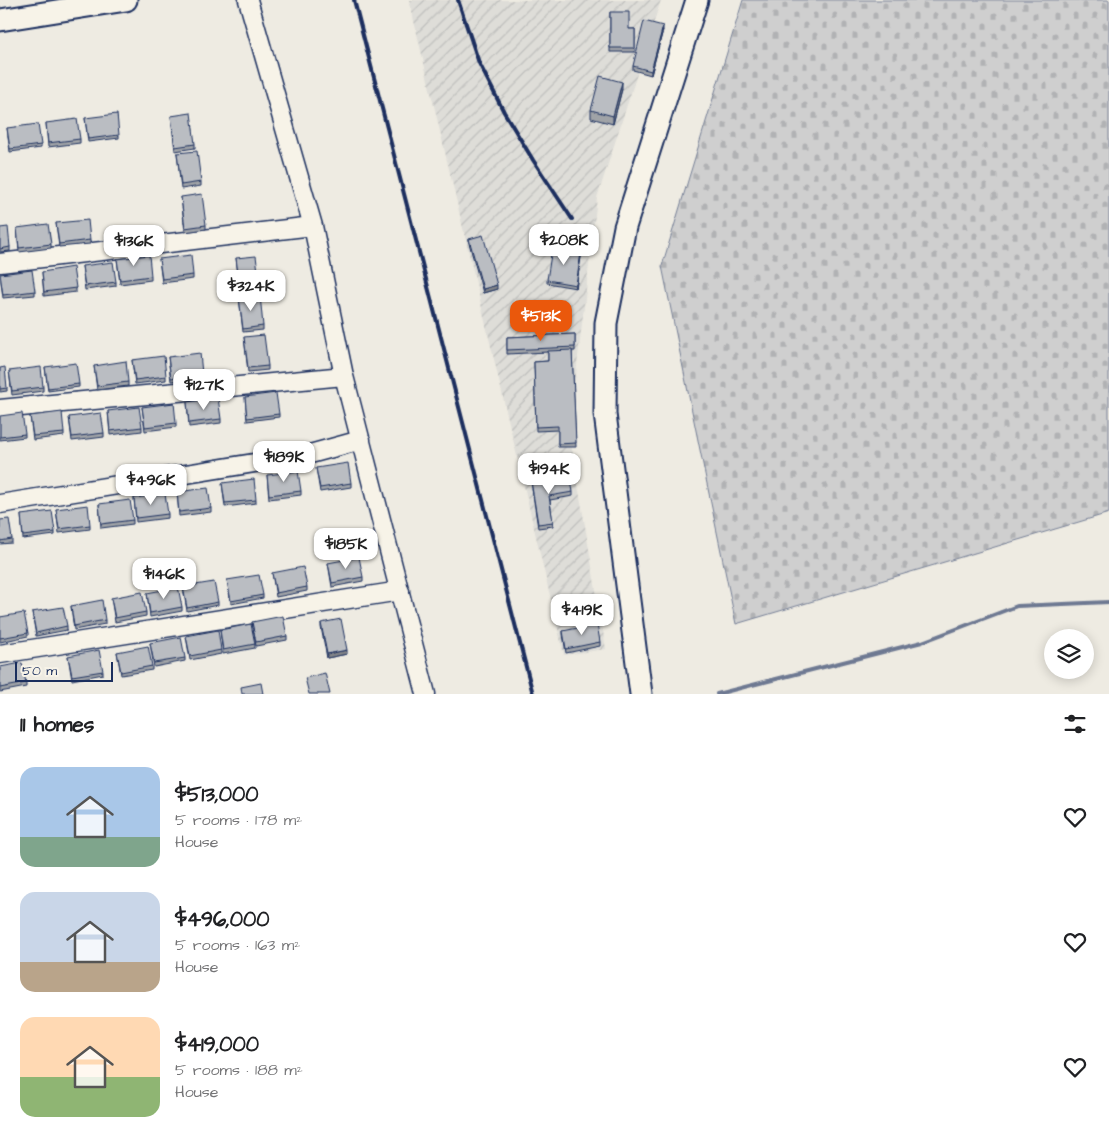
<!DOCTYPE html>
<meta charset="utf-8">
<style>
:root{--surface:#fff;--page:#f6f6f6;--text:#202124;--muted:#757577;--accent:#ea580c}
body{margin:0;font-family:"Architects Daughter",sans-serif;background:var(--page);color:var(--text);height:100vh;display:flex;flex-direction:column;font-size:19px;white-space:nowrap}
*{box-sizing:border-box;margin:0}
p{font-size:16px;color:var(--muted)}
.icon{flex:none;width:28px;height:28px;fill:none;stroke:currentColor;stroke-width:2;stroke-linecap:round;stroke-linejoin:round}
.map{position:relative;height:694px;overflow:hidden}
.panel{display:flex;flex-direction:column;background:var(--surface);flex:1}
.panel>*{flex:none}
.tools{position:absolute;left:1044px;top:629px;display:grid;gap:10px}
.tools a{display:grid;place-items:center;width:50px;height:50px;border-radius:50%;background:var(--surface);box-shadow:0 2px 12px #0003;font-size:25px}
.scale{position:absolute;left:15px;bottom:12px;width:98px;box-sizing:border-box;padding-left:5px;border:2px solid #1b2f5e;border-top:0;font-size:14px;line-height:18px;white-space:nowrap;color:#1b2f5e;-webkit-text-stroke:4px #f7f3e8;paint-order:stroke}
.price{position:absolute;translate:-50% -42px;padding:0 11px;border-radius:10px;background:#fff;color:#222;font-size:16px;line-height:32px;filter:drop-shadow(0 1px 2px #0008)}
.price::after{content:'';position:absolute;left:50%;top:30px;width:15px;height:11px;margin-left:-8px;background:inherit;clip-path:polygon(0 0,100% 0,50% 100%)}
.price.selected{background:var(--accent);color:#fff}
ul{padding:0;list-style:none}
li{display:flex;align-items:center;gap:15px;height:125px;padding:0 20px}
li span{display:grid;place-items:center;flex:none;width:140px;height:100px;border-radius:15px;color:#555}
li>.icon{margin-inline-start:auto}
span .icon{width:60px;height:60px;fill:#fffc;stroke-width:1}
li b{font-size:21px}
h2{display:flex;justify-content:space-between;align-items:center;height:60px;padding:0 20px;font-size:21px}
.map>svg:first-child{display:block}
.industrial{fill:url(#industrial-furrows)}
.cemetery{fill:url(#cemetery-stones);stroke:#757f96}
.lines{fill:none;stroke-linecap:round;stroke-linejoin:round}
.stream{stroke:#6e7992;stroke-width:4}
.minor-casing{stroke:#1b2f5e;stroke-width:21}
.major-casing{stroke:#1b2f5e;stroke-width:25}
.minor{stroke:#f7f3e8;stroke-width:18}
.major{stroke:#f7f3e8;stroke-width:21}
.rail{stroke:#1b2f5e;stroke-width:4}
.wall{fill:#a0a3a7;stroke:#1b2f5e}
.shaded-wall{fill:#828488;stroke:#1b2f5e}
.building{fill:#babdc2;stroke:#1b2f5e}
</style>
<div class="map">
<svg width="1109" height="694" viewBox="0 0 1109 694">
<defs>
<pattern id="industrial-furrows" width="10" height="10" patternUnits="userSpaceOnUse" patternTransform="scale(1.25)"><rect width="10" height="10" fill="#deddd8"/><path d="M-1 1l2-2M0 10L10 0M9 11l2-2" fill="none" stroke="#bebebc"/></pattern>
<pattern id="cemetery-stones" width="16" height="16" patternUnits="userSpaceOnUse" patternTransform="scale(1.25)"><rect width="16" height="16" fill="#cfcfcf"/><path d="M2 7V4a2 2 0 0 1 4 0v3zM10 15v-3a2 2 0 0 1 4 0v3z" fill="#b1b2b4"/></pattern>
</defs>
<rect width="100%" height="100%" fill="#eeebe2"/>
<filter id="ink" filterUnits="userSpaceOnUse"><feTurbulence type="fractalNoise" baseFrequency=".02" numOctaves="2"/><feDisplacementMap in="SourceGraphic" scale="10" xChannelSelector="R" yChannelSelector="G"/><feConvolveMatrix kernelMatrix="1 2 1 2 8 2 1 2 1" color-interpolation-filters="sRGB"/></filter>
<g filter="url(#ink)">
<path class="industrial" d="M409,0H661L597,198L569,432L606,649L564,655Z"/>
<path class="cemetery" d="M743,0H1109V513L736,624L662,266Z"/>
<g class="lines">
<path class="stream" d="M717,694L922,642L1017,606L1109,602"/>
<g class="minor-casing">
<path id="minor" d="M248,0L313,226L344,376L426,694
M0,263L313,226
M0,409L344,376
M0,504L310,454L361,440
M0,654L400,591"/>
</g>
<g class="major-casing">
<path id="major" d="M0,20L126,0
M641,694L605,414L606,323L625,227L697,0"/>
</g>
<use href="#minor" class="minor"/>
<use href="#major" class="major"/>
<path class="rail" d="M354,0L533,694
M458,0L479,63L504,112L533,160L572,219"/>
</g>
<path class="wall" d="M610,12L629,29H635V52H610Z
M663,30L651,75L633,70V66Z
M622,89L613,124L591,118V110Z
M171,116L195,144V148L175,151Z
M85,118L119,135V138L88,142Z
M46,123L80,139V143L48,147Z
M7,128L41,145V148L10,152Z
M177,153L201,182V186L181,189Z
M181,197L206,225V229L185,232Z
M56,223L90,240V244L59,247Z
M0,228L10,247V251L0,252Z
M17,228L51,244V248L19,252Z
M469,239L497,289L483,293L469,243Z
M581,257L576,288L547,283V280Z
M236,258L260,287V291L240,293Z
M117,259L151,276V280L120,284Z
M159,259L193,275V279L162,283Z
M82,266L116,282V286L85,290Z
M42,272L76,288V292L44,296Z
M0,274L35,291V295L3,298Z
M239,297L263,326V330L243,332Z
M575,334V351H572L576,447H558V430L536,431L534,362L548,361V352L507,354V337Z
M244,337L268,366V370L248,372Z
M168,357L202,374V377L171,381Z
M132,360L166,376V380L135,384Z
M94,366L128,382V386L97,390Z
M45,367L79,384V387L48,391Z
M0,368L7,388V391L0,392Z
M9,371L43,387V391L12,395Z
M245,397L279,414V417L247,421Z
M187,402L221,419V423L189,427Z
M142,407L176,423V427L145,431Z
M108,411L142,427V431L110,435Z
M0,416L25,434V437L0,440Z
M30,416L64,433V436L33,440Z
M69,417L104,433V437L72,441Z
M316,468L351,483V487L320,492Z
M267,475L301,491V495L269,499Z
M531,481L573,492V496L550,500L553,526L538,528Z
M222,483L256,500V503L225,507Z
M177,492L211,508V512L179,516Z
M134,498L168,514V518L136,522Z
M99,504L133,520V524L101,528Z
M56,509L90,525V529L59,533Z
M21,515L55,532V535L23,539Z
M0,520L12,539V543L0,544Z
M328,563L363,577V581L332,587Z
M272,573L307,587V591L276,597Z
M227,580L263,595V598L231,604Z
M183,587L218,602V605L187,611Z
M147,593L182,607V611L150,617Z
M111,598L146,612V616L115,622Z
M71,606L105,620V624L74,630Z
M32,612L67,626V630L36,636Z
M0,617L28,633V636L0,642Z
M252,622L287,636V640L256,646Z
M321,623L347,654L327,658L321,627Z
M220,630L255,644V648L223,654Z
M563,631L600,642V646L566,653L563,634Z
M186,636L221,650V654L190,660Z
M150,643L185,658V661L154,667Z
M117,652L152,666V670L121,675Z
M68,656L103,671V674L72,680Z
M0,667L26,683V687L0,692Z"/>
<path class="shaded-wall" d="M663,26V30L651,75V71Z
M622,82V89L613,124V116Z
M581,253V257L576,288V285Z
M497,285V289L483,293V289Z
M347,650V654L327,658V654Z"/>
<path class="building" d="M610,12H629V29H635V48H610Z
M644,21L663,26L651,71L633,66Z
M600,76L622,82L613,116L591,110Z
M191,113L195,144L175,147L171,116Z
M117,114L119,135L88,139L85,118Z
M77,119L80,139L48,143L46,123Z
M38,124L41,145L10,149L7,128Z
M197,151L201,182L181,185L177,153Z
M202,194L206,225L185,228L181,197Z
M88,220L90,240L59,244L56,223Z
M48,224L51,244L19,248L17,228Z
M8,227L10,247L0,249V228Z
M483,235L497,285L483,289L469,239Z
M552,248L581,253L576,285L547,280Z
M149,255L151,276L120,280L117,259Z
M191,255L193,275L162,279L159,259Z
M256,256L260,287L240,289L236,258Z
M113,262L116,282L85,286L82,266Z
M73,267L76,288L44,292L42,272Z
M32,270L35,291L3,295L0,274Z
M260,295L263,326L243,329L239,297Z
M575,334V347L507,350V337Z
M264,335L268,366L248,368L244,337Z
M572,350L576,443L558,444V426L536,427L534,362L548,361V351Z
M200,353L202,374L171,378L168,357Z
M164,356L166,376L135,380L132,360Z
M126,361L128,382L97,386L94,366Z
M76,363L79,384L48,388L45,367Z
M5,367L7,388L0,389V368Z
M41,367L43,387L12,391L9,371Z
M276,393L279,414L247,418L245,397Z
M218,398L221,419L189,423L187,402Z
M174,403L176,423L145,427L142,407Z
M139,407L142,427L110,431L108,411Z
M62,412L64,433L33,436L30,416Z
M22,413L25,434L0,437V416Z
M101,413L104,433L72,437L69,417Z
M348,463L351,483L320,488L316,468Z
M298,471L301,491L269,495L267,475Z
M570,475L573,492L549,496L553,522L538,524L531,481Z
M254,479L256,500L225,503L222,483Z
M208,488L211,508L179,512L177,492Z
M165,494L168,514L136,518L134,498Z
M130,500L133,520L101,524L99,504Z
M88,505L90,525L59,529L56,509Z
M52,511L55,532L23,536L21,515Z
M9,519L12,539L0,541V520Z
M359,557L363,577L332,583L328,563Z
M303,567L307,587L276,593L272,573Z
M259,575L263,595L231,601L227,580Z
M214,582L218,602L187,608L183,587Z
M178,587L182,607L150,613L147,593Z
M142,592L146,612L115,618L111,598Z
M102,600L105,620L74,626L71,606Z
M63,607L67,626L36,633L32,612Z
M24,613L28,633L0,638V617Z
M283,616L287,636L256,642L252,622Z
M341,619L347,650L327,654L321,623Z
M251,624L255,644L223,650L220,630Z
M597,624L600,642L566,649L563,631Z
M218,630L221,650L190,656L186,636Z
M181,637L185,658L154,663L150,643Z
M148,646L152,666L121,672L117,652Z
M99,650L103,671L72,676L68,656Z
M22,663L26,683L0,688V667Z
M325,673L330,694H309L305,678Z
M261,683L263,694H242L241,687Z"/>
</g>
</svg>
<div class="tools">
<a><svg class="icon" aria-label="layers" viewBox="0 0 24 24"><path d="M12 4l9 5-9 5-9-5zM3 14l9 5 9-5"/></svg></a>
</div>
<div class="scale">50 m</div>
<b class="price" style="left:564px;top:266px">$208K</b>
<b class="price" style="left:134px;top:267px">$136K</b>
<b class="price" style="left:251px;top:312px">$324K</b>
<b class="price selected" style="left:541px;top:342px">$513K</b>
<b class="price" style="left:204px;top:411px">$127K</b>
<b class="price" style="left:284px;top:483px">$189K</b>
<b class="price" style="left:549px;top:495px">$194K</b>
<b class="price" style="left:151px;top:506px">$496K</b>
<b class="price" style="left:346px;top:570px">$185K</b>
<b class="price" style="left:164px;top:600px">$146K</b>
<b class="price" style="left:582px;top:636px">$419K</b>
</div>
<section class="panel">
<h2>11 homes<svg class="icon" aria-label="filters" viewBox="0 0 24 24"><path d="M4 7h16M4 17h16"/><circle cx="9" cy="7" r="2"/><circle cx="15" cy="17" r="2"/></svg></h2>
<ul>
<li><span style="background:linear-gradient(#a9c7e8 70%,#7fa58c 0)"><svg class="icon" aria-label="home" viewBox="0 0 24 24"><path d="M3 11l9-7 9 7M6 9v11h12V9"/></svg></span><div><b>$513,000</b><p>5 rooms · 178 m²</p><p>House</p></div><svg class="icon" aria-label="heart" viewBox="0 0 24 24"><path d="M12 20l-8-8c-3-5 5-10 8-4 3-6 11-1 8 4z"/></svg></li>
<li><span style="background:linear-gradient(#c9d6e8 70%,#b9a48a 0)"><svg class="icon" aria-label="home" viewBox="0 0 24 24"><path d="M3 11l9-7 9 7M6 9v11h12V9"/></svg></span><div><b>$496,000</b><p>5 rooms · 163 m²</p><p>House</p></div><svg class="icon" aria-label="heart" viewBox="0 0 24 24"><path d="M12 20l-8-8c-3-5 5-10 8-4 3-6 11-1 8 4z"/></svg></li>
<li><span style="background:linear-gradient(#ffd9b3 60%,#8fb573 0)"><svg class="icon" aria-label="home" viewBox="0 0 24 24"><path d="M3 11l9-7 9 7M6 9v11h12V9"/></svg></span><div><b>$419,000</b><p>5 rooms · 188 m²</p><p>House</p></div><svg class="icon" aria-label="heart" viewBox="0 0 24 24"><path d="M12 20l-8-8c-3-5 5-10 8-4 3-6 11-1 8 4z"/></svg></li>
</ul>
</section>
